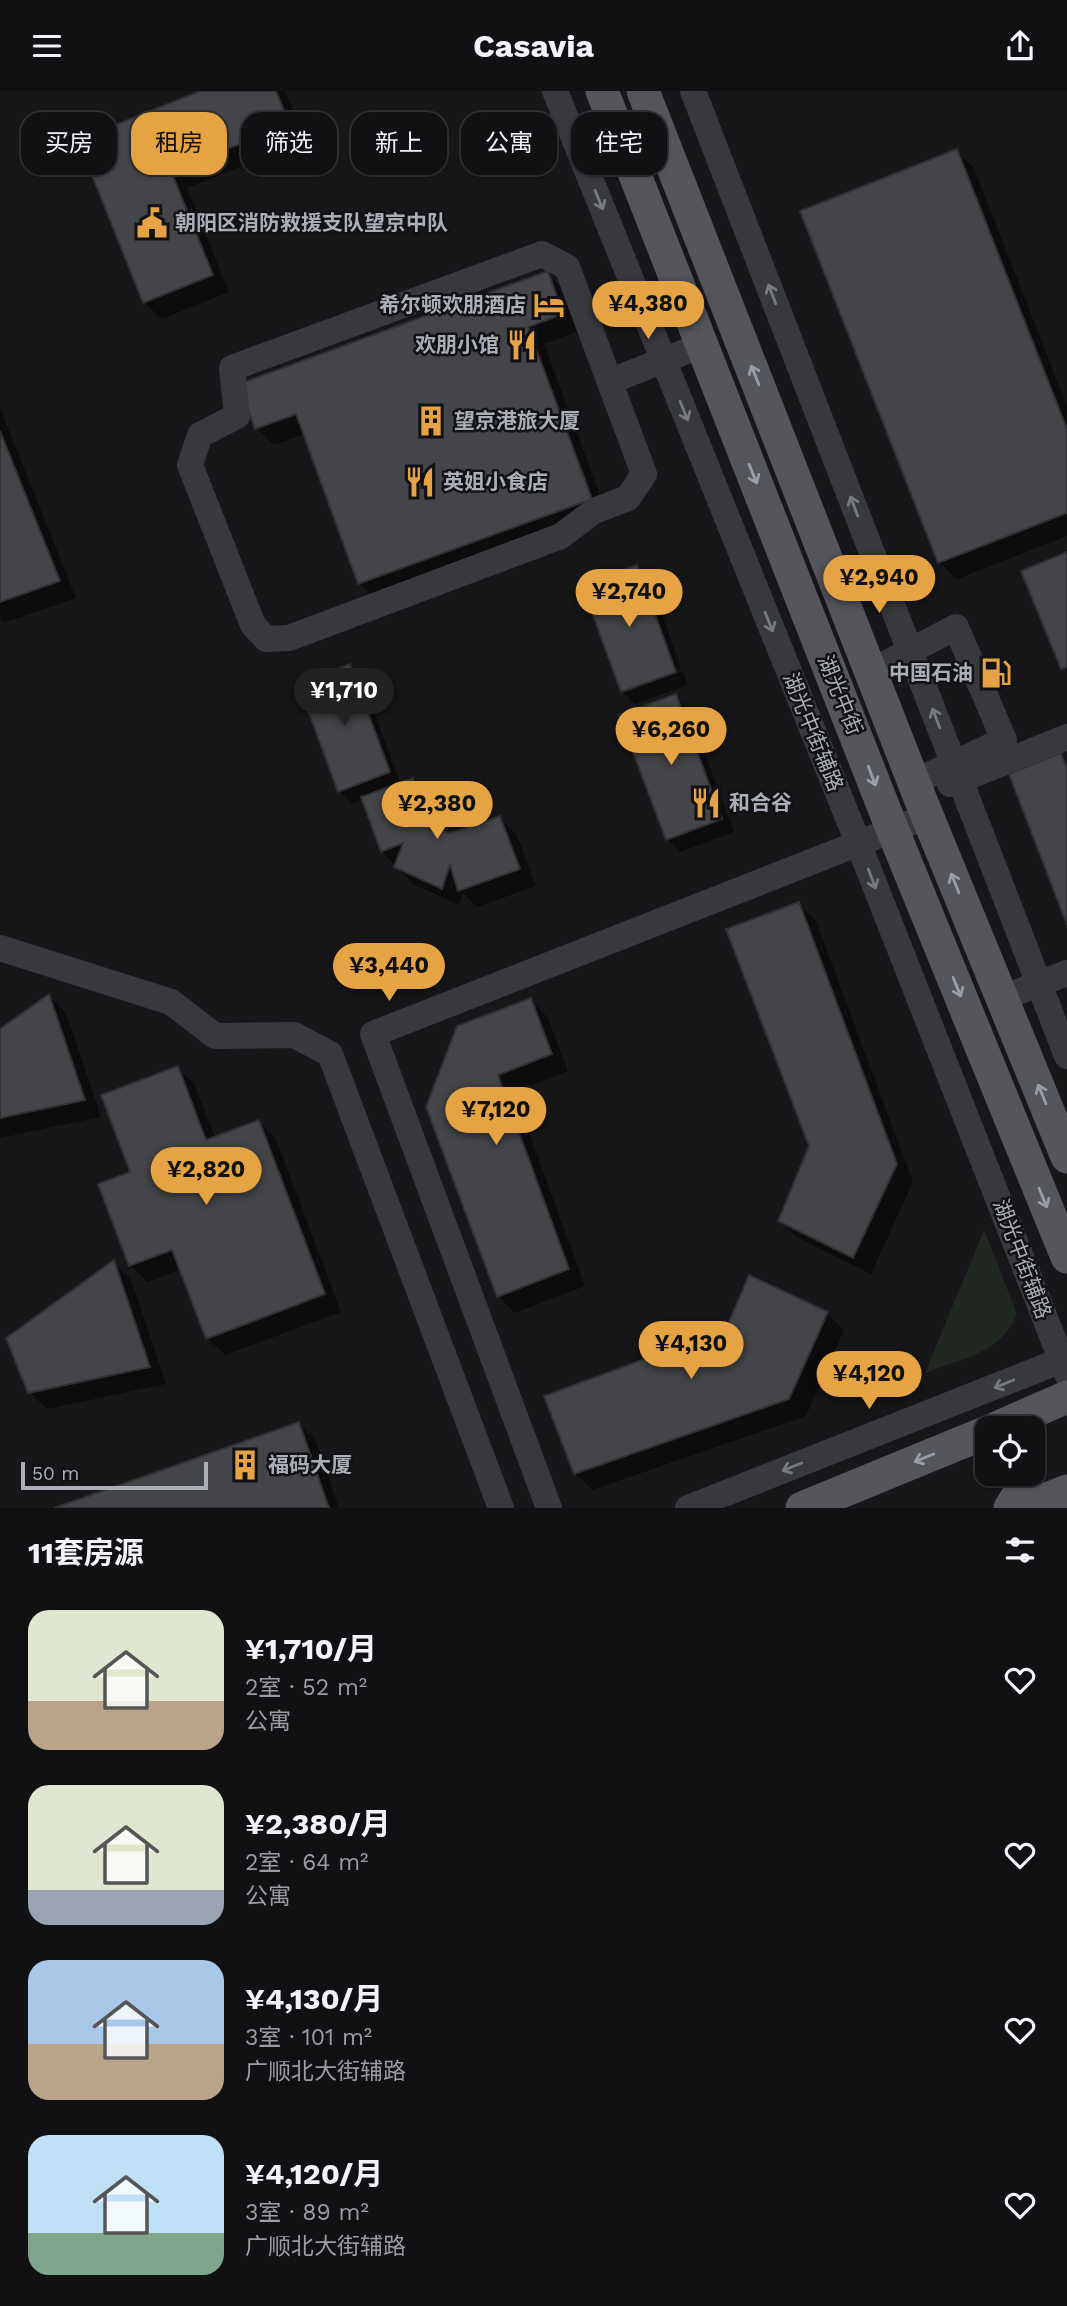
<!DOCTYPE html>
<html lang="zh">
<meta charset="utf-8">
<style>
:root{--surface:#111113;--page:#1e1f21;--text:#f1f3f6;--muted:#9c9da0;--line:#303133;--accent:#e5a343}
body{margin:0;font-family:"Work Sans","Noto Sans SC",sans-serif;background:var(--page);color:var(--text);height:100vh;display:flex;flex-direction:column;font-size:26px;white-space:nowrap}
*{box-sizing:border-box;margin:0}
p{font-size:23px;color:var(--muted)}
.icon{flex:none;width:38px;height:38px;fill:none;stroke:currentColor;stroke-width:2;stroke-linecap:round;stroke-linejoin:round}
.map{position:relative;height:1417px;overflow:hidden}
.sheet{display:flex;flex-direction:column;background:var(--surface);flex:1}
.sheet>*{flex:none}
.guide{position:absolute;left:21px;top:21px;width:700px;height:63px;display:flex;gap:14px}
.buttons{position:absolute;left:975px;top:1325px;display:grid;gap:14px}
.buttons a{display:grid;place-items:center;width:70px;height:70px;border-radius:14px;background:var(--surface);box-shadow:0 2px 5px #0004,0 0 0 2px var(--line);font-size:35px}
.scale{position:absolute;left:21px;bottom:18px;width:187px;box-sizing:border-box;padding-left:7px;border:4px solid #aaafb7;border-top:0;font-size:19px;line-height:24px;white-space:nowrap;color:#aaafb7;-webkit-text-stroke:5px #121214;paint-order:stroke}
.price{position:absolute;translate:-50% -60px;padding:0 16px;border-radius:24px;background:var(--accent);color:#111;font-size:23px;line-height:46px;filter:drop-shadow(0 2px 4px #0008)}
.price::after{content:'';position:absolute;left:50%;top:42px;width:21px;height:16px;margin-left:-10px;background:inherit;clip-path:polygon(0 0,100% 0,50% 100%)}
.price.on{background:#222;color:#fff}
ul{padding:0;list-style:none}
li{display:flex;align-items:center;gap:21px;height:175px;padding:0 28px}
li span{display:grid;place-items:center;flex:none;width:196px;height:140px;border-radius:21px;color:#555}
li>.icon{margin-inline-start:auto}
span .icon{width:84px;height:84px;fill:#fffc;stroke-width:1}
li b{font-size:30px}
h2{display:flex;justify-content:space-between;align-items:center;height:84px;padding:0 28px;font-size:30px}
.pill{padding:0 24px;border-radius:21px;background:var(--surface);box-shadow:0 2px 5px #0004,0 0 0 2px var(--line);font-size:24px;line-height:63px}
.pill.on{background:var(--accent);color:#111}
header{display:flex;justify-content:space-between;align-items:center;height:91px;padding:0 28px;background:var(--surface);font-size:32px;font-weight:700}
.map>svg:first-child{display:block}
.green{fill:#212822}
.shadow{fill:#0007}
.building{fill:#444548;stroke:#313134;stroke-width:2}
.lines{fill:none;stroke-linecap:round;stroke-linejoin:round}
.minor{stroke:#38393d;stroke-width:26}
.major{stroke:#54565c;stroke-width:33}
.oneway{stroke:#777a80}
.oneway2{stroke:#999da5}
.labels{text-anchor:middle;stroke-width:5;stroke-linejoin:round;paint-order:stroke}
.poi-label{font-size:21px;font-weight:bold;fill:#aaafb7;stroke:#121214;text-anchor:start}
.street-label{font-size:21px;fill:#aaafb7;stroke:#121214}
</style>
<header><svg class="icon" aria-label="menu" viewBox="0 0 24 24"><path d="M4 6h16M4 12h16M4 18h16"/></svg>Casavia<svg class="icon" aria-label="share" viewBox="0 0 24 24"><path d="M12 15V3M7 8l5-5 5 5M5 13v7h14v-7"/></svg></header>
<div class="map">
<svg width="1067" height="1417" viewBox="0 0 1067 1417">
<rect width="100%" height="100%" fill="#171719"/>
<path class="green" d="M984,1139L1017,1223C1003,1261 961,1268 925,1282Z"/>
<path class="shadow" d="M205,0H285L306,50L187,97L229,201L162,228L144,211L80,50Z
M957,60L974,77L1067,315V445L957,488L939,471Z
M547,182L564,199L579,240L544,253L608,425L377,510L360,493L305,343L274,354L256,337Z
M0,317L76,507L4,532L0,528Z
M637,476L650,489L681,577L627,597V601L683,580L688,594L635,613L622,600Z
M349,575L362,588L401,694L413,689L430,707L443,742L450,744L500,727L517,744L536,795L477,816L463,802L459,814L413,793L382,760L363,708L352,713L339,700Z
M675,605L688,618L734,741L680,761L667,748Z
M799,813L816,830L913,1091L871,1183L798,1147L780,1130L811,1055Z
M49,905L66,922L101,1026L0,1047V940Z
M531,909L548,927L568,980L514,1001L585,1195L515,1222L498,1205L459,937Z
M178,977L195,994L215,1047L259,1031L276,1048L341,1221L225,1264L207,1247L181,1178L148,1191L130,1174L132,1082Z
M114,1172L131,1189L166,1293L47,1318L29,1301Z
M827,1222L844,1239L806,1325L592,1399L575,1382Z
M299,1333L316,1350L339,1417H59Z"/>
<path class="building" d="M200,0H276L290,33L171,80L213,184L143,212L78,49Z
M957,58L1067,338V422L938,472L800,120Z
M548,180L563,223L528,236L592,408L358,493L296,323L255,338L239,293Z
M0,340L60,490L0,511Z
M1067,461V576L1061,578L1021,480Z
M637,474L676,581L621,601L582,494Z
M350,573L390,681L338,701L298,592Z
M676,603L722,728L666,749L619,624Z
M1061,662L1067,677V834L1009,683Z
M413,687L432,738L450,742L500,725L520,778L458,800L450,774L442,798L394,776L403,752L381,761L361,706Z
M799,811L897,1073L853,1167L778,1130L809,1055L726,838Z
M49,903L85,1009L0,1027V938Z
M531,907L552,963L498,984L569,1178L497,1206L426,1016L457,935Z
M178,975L206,1049L259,1029L325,1203L206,1248L172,1159L129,1175L98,1093L130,1081L101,1004Z
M114,1169L150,1276L28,1302L6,1247Z
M749,1184L828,1221L789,1308L574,1383L544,1305L726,1238Z
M299,1331L329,1417H54Z"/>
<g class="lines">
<path class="minor" d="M555,0L859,754L1067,1283
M693,0L1067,965
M542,163L567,176L644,383L628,407L594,420L561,445L289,547L266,548L253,534L190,374L200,344L237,325L232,277Z
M611,290L702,254
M872,580L956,536L1004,649L914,691
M950,693L1067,646
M0,857L171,911L215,945L294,944L330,963L501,1417
M1002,907L1067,882
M549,1417L373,943L928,725
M688,1417L1067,1267"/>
<path class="major" d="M602,0L893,740L1067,1166
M643,0L920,707L1067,1066
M996,1337L1067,1306
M802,1417L987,1341
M1010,1417L1027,1390V1382
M1024,1417L1067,1400"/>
</g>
<defs><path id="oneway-shaft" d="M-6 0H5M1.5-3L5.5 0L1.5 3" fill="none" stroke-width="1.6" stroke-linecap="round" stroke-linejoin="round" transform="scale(1.75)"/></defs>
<g class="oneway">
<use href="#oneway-shaft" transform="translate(599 109) rotate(68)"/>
<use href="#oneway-shaft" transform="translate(772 203) rotate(-111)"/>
<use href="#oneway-shaft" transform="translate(684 320) rotate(68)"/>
<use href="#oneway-shaft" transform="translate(854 415) rotate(-111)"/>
<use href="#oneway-shaft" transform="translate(769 531) rotate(68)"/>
<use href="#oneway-shaft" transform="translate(936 627) rotate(-111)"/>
<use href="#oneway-shaft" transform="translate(872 788) rotate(69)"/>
<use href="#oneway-shaft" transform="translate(1004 1293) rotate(158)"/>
<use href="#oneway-shaft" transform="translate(792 1376) rotate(158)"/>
</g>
<g class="oneway2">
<use href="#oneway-shaft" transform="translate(755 284) rotate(-112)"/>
<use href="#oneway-shaft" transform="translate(753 383) rotate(68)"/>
<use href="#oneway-shaft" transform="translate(872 685) rotate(69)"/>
<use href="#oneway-shaft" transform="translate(955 792) rotate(-112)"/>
<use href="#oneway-shaft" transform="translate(957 896) rotate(68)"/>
<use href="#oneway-shaft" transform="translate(1042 1003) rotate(-112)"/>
<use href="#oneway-shaft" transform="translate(1043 1107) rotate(68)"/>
<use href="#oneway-shaft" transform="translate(924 1367) rotate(158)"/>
</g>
<defs>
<g id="civic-bare" transform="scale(2.415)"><path d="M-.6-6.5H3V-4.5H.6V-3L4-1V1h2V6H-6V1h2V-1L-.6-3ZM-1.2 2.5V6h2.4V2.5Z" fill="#e5a343" stroke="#121214" stroke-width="2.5" paint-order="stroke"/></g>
<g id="hotel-bare" transform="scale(2.415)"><path d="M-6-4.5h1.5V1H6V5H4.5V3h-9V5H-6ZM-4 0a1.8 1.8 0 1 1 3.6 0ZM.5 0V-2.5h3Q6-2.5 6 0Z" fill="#e5a343" stroke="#121214" stroke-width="2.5" paint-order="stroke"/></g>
<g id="restaurant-bare" transform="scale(2.415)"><path d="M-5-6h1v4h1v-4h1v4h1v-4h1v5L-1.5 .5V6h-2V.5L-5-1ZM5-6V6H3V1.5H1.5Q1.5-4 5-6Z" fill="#e5a343" stroke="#121214" stroke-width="2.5" paint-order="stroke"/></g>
<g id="building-bare" transform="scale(2.415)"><path d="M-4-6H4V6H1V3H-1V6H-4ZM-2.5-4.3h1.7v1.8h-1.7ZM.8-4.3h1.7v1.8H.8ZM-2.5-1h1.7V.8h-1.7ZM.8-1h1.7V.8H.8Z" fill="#e5a343" stroke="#121214" stroke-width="2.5" paint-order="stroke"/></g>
<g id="fuel-bare" transform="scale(2.415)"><path d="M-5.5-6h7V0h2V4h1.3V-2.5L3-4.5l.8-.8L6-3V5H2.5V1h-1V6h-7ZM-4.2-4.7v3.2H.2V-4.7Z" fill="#e5a343" stroke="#121214" stroke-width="2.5" paint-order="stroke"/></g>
</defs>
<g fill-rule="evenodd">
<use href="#civic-bare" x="152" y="132"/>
<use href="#hotel-bare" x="549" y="214"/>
<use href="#restaurant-bare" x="522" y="254"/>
<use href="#building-bare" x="431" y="330"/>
<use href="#restaurant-bare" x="420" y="391"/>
<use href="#fuel-bare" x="996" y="582"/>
<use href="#restaurant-bare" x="706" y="712"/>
<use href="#building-bare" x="245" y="1374"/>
</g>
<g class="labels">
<g class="poi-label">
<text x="175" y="139">朝阳区消防救援支队望京中队</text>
<text x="526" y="221" text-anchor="end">希尔顿欢朋酒店</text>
<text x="499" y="261" text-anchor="end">欢朋小馆</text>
<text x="454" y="337">望京港旅大厦</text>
<text x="443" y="398">英姐小食店</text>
<text x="973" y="589" text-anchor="end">中国石油</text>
<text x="729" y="719">和合谷</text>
<text x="268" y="1381">福码大厦</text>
</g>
<g class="street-label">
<text transform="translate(840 604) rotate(68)" y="7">湖光中街</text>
<text transform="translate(813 641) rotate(68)" y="7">湖光中街辅路</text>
<text transform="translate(1022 1168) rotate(69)" y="7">湖光中街辅路</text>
</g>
</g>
</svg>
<div class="buttons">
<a><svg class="icon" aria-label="locate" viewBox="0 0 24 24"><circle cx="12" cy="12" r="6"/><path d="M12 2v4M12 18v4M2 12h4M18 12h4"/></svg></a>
</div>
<div class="scale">50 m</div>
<b class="price" style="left:648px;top:250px">¥4,380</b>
<b class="price" style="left:879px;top:524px">¥2,940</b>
<b class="price" style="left:629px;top:538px">¥2,740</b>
<b class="price on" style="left:344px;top:637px">¥1,710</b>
<b class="price" style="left:671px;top:676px">¥6,260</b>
<b class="price" style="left:437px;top:750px">¥2,380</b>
<b class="price" style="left:389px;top:912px">¥3,440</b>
<b class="price" style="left:496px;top:1056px">¥7,120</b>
<b class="price" style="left:206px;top:1116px">¥2,820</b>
<b class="price" style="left:691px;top:1290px">¥4,130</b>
<b class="price" style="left:869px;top:1320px">¥4,120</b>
<div class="guide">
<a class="pill">买房</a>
<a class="pill on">租房</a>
<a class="pill">筛选</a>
<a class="pill">新上</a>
<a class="pill">公寓</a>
<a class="pill">住宅</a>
</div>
</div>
<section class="sheet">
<h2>11套房源<svg class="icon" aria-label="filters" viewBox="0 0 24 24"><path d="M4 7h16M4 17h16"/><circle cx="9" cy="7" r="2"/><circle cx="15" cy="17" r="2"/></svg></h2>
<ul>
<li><span style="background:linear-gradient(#dfe7d0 65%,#b9a48a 0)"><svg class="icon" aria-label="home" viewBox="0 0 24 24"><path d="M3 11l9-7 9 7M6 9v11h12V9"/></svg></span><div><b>¥1,710/月</b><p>2室 · 52 m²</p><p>公寓</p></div><svg class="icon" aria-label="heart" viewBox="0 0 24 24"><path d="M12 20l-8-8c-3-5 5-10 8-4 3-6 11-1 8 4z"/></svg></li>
<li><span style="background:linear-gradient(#dfe7d0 75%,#9aa5b1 0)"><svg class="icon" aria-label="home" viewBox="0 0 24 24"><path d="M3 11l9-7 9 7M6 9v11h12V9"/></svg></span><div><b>¥2,380/月</b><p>2室 · 64 m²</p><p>公寓</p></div><svg class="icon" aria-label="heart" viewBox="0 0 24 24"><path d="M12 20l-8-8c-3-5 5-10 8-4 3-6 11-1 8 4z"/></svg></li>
<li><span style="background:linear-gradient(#a9c7e8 60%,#b9a48a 0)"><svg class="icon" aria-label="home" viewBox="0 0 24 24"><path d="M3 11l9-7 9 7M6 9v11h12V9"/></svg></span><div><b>¥4,130/月</b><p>3室 · 101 m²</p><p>广顺北大街辅路</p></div><svg class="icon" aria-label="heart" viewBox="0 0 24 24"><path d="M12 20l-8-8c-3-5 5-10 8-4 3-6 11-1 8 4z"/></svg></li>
<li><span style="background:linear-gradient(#bfe0f5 70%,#7fa58c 0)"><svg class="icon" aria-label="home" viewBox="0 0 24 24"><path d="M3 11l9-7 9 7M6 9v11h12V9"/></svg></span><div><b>¥4,120/月</b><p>3室 · 89 m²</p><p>广顺北大街辅路</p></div><svg class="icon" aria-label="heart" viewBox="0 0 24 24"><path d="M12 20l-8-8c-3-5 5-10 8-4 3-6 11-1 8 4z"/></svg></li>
</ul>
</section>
